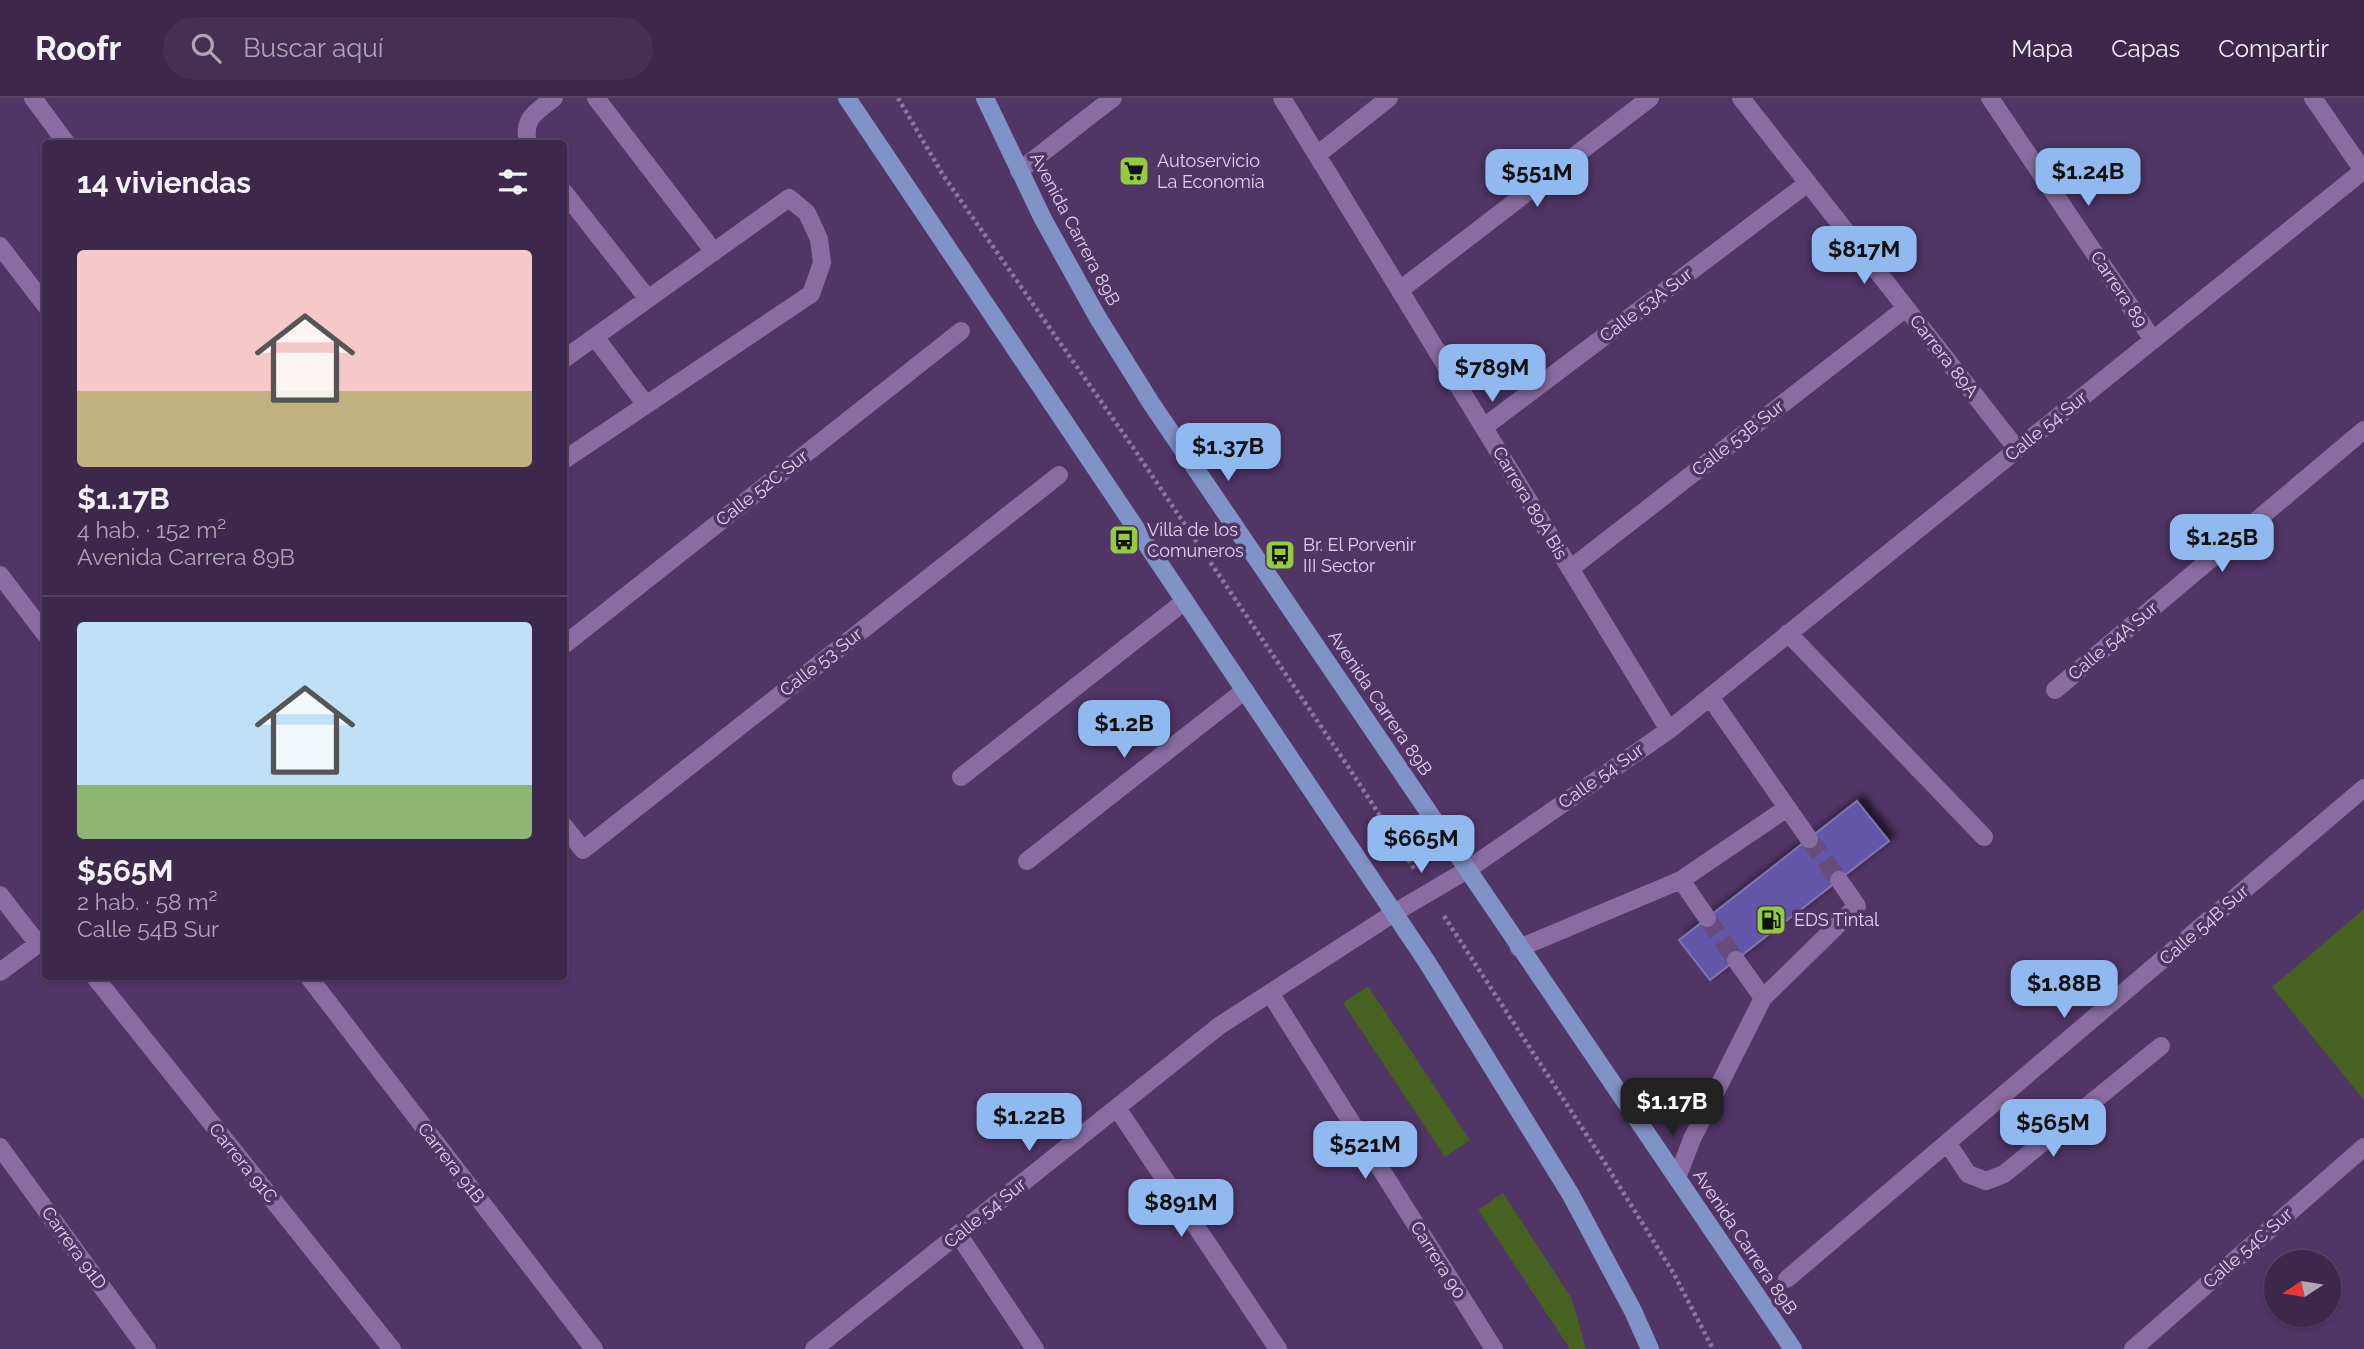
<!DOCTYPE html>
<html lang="es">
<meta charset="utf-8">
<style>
:root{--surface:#3d284c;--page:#443053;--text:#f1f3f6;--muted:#ada6b5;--line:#564464;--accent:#90b9f0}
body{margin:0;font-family:Raleway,sans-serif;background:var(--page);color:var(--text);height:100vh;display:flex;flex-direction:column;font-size:26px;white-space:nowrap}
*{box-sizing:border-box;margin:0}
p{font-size:23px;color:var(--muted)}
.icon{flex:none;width:38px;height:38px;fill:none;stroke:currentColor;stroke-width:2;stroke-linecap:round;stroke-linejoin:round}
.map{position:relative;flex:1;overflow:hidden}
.sheet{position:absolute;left:42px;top:42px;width:525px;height:840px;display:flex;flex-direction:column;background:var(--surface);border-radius:7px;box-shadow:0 2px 5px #0004,0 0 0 2px var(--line)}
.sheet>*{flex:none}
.needle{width:46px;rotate:258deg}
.buttons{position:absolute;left:2264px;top:1152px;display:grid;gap:14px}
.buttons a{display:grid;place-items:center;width:77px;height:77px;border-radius:50%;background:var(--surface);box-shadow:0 2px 5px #0004,0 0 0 2px var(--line);font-size:35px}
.price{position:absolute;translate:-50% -60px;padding:0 16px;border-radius:14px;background:var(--accent);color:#111;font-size:23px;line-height:46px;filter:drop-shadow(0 2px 4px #0008)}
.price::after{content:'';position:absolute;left:50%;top:42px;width:21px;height:16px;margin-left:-10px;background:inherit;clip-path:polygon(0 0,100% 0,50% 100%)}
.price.on{background:#222;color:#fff}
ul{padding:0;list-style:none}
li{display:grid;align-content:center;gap:14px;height:371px;padding:0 35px}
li+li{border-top:2px solid var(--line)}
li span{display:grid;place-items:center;height:217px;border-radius:7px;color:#555}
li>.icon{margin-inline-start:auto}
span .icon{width:126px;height:126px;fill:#fffc;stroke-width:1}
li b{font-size:30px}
h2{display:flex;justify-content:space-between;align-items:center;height:84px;padding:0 35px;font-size:30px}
header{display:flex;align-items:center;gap:42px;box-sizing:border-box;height:98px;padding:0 35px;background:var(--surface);border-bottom:2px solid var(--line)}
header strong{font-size:33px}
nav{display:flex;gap:38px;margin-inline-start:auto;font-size:24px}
.search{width:490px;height:63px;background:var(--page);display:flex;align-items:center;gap:18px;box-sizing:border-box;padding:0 24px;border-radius:38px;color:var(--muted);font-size:26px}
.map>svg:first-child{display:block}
.green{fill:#476121}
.building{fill:#6457a8;stroke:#7d76b0;stroke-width:2;filter:url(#shadow)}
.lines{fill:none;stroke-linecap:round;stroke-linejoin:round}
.minor-tunnel{stroke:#664c7a;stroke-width:18;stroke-dasharray:18 9;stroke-linecap:butt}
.path{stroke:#8d769f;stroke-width:4.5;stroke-dasharray:3.5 3.5;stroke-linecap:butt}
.minor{stroke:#8a6ca2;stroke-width:18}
.major{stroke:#8093c7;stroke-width:18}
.labels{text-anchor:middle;stroke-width:7;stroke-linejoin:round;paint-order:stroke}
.poi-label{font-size:18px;fill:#e0d0ee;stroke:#513566;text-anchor:start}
.street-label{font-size:18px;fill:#e0d0ee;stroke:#513566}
</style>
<header>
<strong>Roofr</strong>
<div class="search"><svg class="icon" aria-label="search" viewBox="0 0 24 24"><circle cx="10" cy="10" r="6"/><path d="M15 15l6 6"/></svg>Buscar aquí</div>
<nav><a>Mapa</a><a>Capas</a><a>Compartir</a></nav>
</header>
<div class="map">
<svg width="2364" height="1251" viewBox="0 0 2364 1251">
<defs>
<filter id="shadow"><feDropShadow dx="6" dy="-6" stdDeviation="3.5" flood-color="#0009"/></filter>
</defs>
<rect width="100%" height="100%" fill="#513566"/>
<path class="green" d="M2364,811V1002L2272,889Z
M1368,888L1470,1042L1445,1059L1343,905Z
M1503,1095L1572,1201L1586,1251H1570L1478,1112Z"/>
<path class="building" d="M1857,703L1889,743L1710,882L1679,842Z"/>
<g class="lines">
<path class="minor-tunnel" d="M1809,741L1839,782
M1707,820L1736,862"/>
<path class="path" d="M898,0L943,77L1130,345L1351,673L1415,772
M1444,818L1603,1062L1674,1176L1713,1251"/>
<path class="minor" d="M33,0L67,46
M596,0L714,154
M1282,0L1669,632
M1741,0L2017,351
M1990,0L2153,242
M2313,0L2364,74
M528,46C522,20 536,14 554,0
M1317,57L1389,0
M1019,73L1113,0
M564,94L648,201
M0,148L46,208
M1400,192L1650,0
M595,239L646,307
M564,261L789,100L807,115L819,141L822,165L811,196L564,362
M1484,329L1808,85
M1570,471L1906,210
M0,477L46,537
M1788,535L1984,739
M564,547L961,233
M2055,592L2364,332
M1710,599L1809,741
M961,679L1185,503
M564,728L583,752L1059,377
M1027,763L1245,592
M1681,782L1787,710
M0,797L38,846
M1519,850L1681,782L1707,820
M0,874L46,840
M94,878L392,1251
M308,878L594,1251
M1270,895L1494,1251
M1763,900L1857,808L1839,782
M1117,1010L1278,1251
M1948,1046L1968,1076L1986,1083L2004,1076L2161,948
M0,1049L147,1251
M1677,1080L1692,1041L1763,900L1736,862
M958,1136L1035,1251
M1787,1181L2364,690
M814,1251L1219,928L1394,815L1467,772L1669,632L2364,72
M2133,1251L2364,1049"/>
<path class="major" d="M847,0L1427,864L1571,1097L1633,1213L1650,1251
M985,0L1043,121L1098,220L1151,305L1793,1251"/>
</g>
<defs>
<g id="supermarket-square" transform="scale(1.575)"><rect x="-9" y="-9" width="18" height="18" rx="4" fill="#94cc3c" stroke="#513566"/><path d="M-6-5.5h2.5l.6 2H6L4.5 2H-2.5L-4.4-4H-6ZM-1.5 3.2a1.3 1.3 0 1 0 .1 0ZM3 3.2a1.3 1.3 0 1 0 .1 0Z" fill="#111"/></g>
<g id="bus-square" transform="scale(1.575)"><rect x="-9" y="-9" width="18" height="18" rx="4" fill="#94cc3c" stroke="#513566"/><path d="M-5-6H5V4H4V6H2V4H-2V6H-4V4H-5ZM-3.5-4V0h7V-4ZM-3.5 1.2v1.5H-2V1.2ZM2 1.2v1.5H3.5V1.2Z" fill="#111"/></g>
<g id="fuel-square" transform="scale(1.575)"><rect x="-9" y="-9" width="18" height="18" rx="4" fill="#94cc3c" stroke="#513566"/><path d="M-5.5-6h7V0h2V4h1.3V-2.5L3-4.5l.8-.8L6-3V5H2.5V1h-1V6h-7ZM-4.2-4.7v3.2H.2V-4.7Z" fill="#111"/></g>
</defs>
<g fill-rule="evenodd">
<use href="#supermarket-square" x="1134" y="73"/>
<use href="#bus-square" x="1124" y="442"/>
<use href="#bus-square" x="1280" y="457"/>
<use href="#fuel-square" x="1771" y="822"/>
</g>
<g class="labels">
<g class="poi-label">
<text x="1157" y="69">Autoservicio<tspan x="1157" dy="21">La Economía</tspan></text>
<text x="1147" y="438">Villa de los<tspan x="1147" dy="21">Comuneros</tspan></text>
<text x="1303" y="453">Br. El Porvenir<tspan x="1303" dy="21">III Sector</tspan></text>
<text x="1794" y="828">EDS Tintal</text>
</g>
<g class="street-label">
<text transform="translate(1075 131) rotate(62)" y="6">Avenida Carrera 89B</text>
<text transform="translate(2119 191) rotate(56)" y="6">Carrera 89</text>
<text transform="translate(1646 207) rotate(-37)" y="6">Calle 53A Sur</text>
<text transform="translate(1944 258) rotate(52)" y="6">Carrera 89A</text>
<text transform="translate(2046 328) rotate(-39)" y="6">Calle 54 Sur</text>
<text transform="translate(1738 340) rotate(-38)" y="6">Calle 53B Sur</text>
<text transform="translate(762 390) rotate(-38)" y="6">Calle 52C Sur</text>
<text transform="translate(1530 405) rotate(59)" y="6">Carrera 89A Bis</text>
<text transform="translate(2113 543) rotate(-40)" y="6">Calle 54A Sur</text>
<text transform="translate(821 564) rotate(-38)" y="6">Calle 53 Sur</text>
<text transform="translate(1380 605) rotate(56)" y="6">Avenida Carrera 89B</text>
<text transform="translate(1601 678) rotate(-35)" y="6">Calle 54 Sur</text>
<text transform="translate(2204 827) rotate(-41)" y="6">Calle 54B Sur</text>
<text transform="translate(243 1065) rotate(51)" y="6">Carrera 91C</text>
<text transform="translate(451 1065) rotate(52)" y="6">Carrera 91B</text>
<text transform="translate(985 1115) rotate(-39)" y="6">Calle 54 Sur</text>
<text transform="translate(1745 1144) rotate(56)" y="6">Avenida Carrera 89B</text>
<text transform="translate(74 1150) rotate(54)" y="6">Carrera 91D</text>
<text transform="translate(2248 1150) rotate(-41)" y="6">Calle 54C Sur</text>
<text transform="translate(1438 1162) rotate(58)" y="6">Carrera 90</text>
</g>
</g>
</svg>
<div class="buttons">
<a><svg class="needle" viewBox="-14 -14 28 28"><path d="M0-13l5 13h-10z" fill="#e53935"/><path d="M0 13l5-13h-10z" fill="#ada6b5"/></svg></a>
</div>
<b class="price" style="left:2088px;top:110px">$1.24B</b>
<b class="price" style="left:1537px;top:111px">$551M</b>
<b class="price" style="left:1864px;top:188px">$817M</b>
<b class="price" style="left:1492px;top:306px">$789M</b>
<b class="price" style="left:1228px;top:385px">$1.37B</b>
<b class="price" style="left:2222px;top:476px">$1.25B</b>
<b class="price" style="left:1124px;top:662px">$1.2B</b>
<b class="price" style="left:1421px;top:777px">$665M</b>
<b class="price" style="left:2064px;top:922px">$1.88B</b>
<b class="price on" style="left:1672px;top:1040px">$1.17B</b>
<b class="price" style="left:1029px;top:1055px">$1.22B</b>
<b class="price" style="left:2053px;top:1061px">$565M</b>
<b class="price" style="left:1365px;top:1083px">$521M</b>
<b class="price" style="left:1181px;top:1141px">$891M</b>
<section class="sheet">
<h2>14 viviendas<svg class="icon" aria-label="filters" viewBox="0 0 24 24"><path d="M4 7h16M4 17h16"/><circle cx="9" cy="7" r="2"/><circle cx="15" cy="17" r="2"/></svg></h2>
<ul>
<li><span style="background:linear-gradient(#f6c9c9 65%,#c2b280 0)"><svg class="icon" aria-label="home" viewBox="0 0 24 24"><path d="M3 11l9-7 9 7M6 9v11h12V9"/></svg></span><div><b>$1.17B</b><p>4 hab. · 152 m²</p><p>Avenida Carrera 89B</p></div></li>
<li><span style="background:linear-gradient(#bfe0f5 75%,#8fb573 0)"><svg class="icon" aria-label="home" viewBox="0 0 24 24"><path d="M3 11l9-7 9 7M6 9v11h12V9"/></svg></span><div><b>$565M</b><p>2 hab. · 58 m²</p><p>Calle 54B Sur</p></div></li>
</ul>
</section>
</div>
